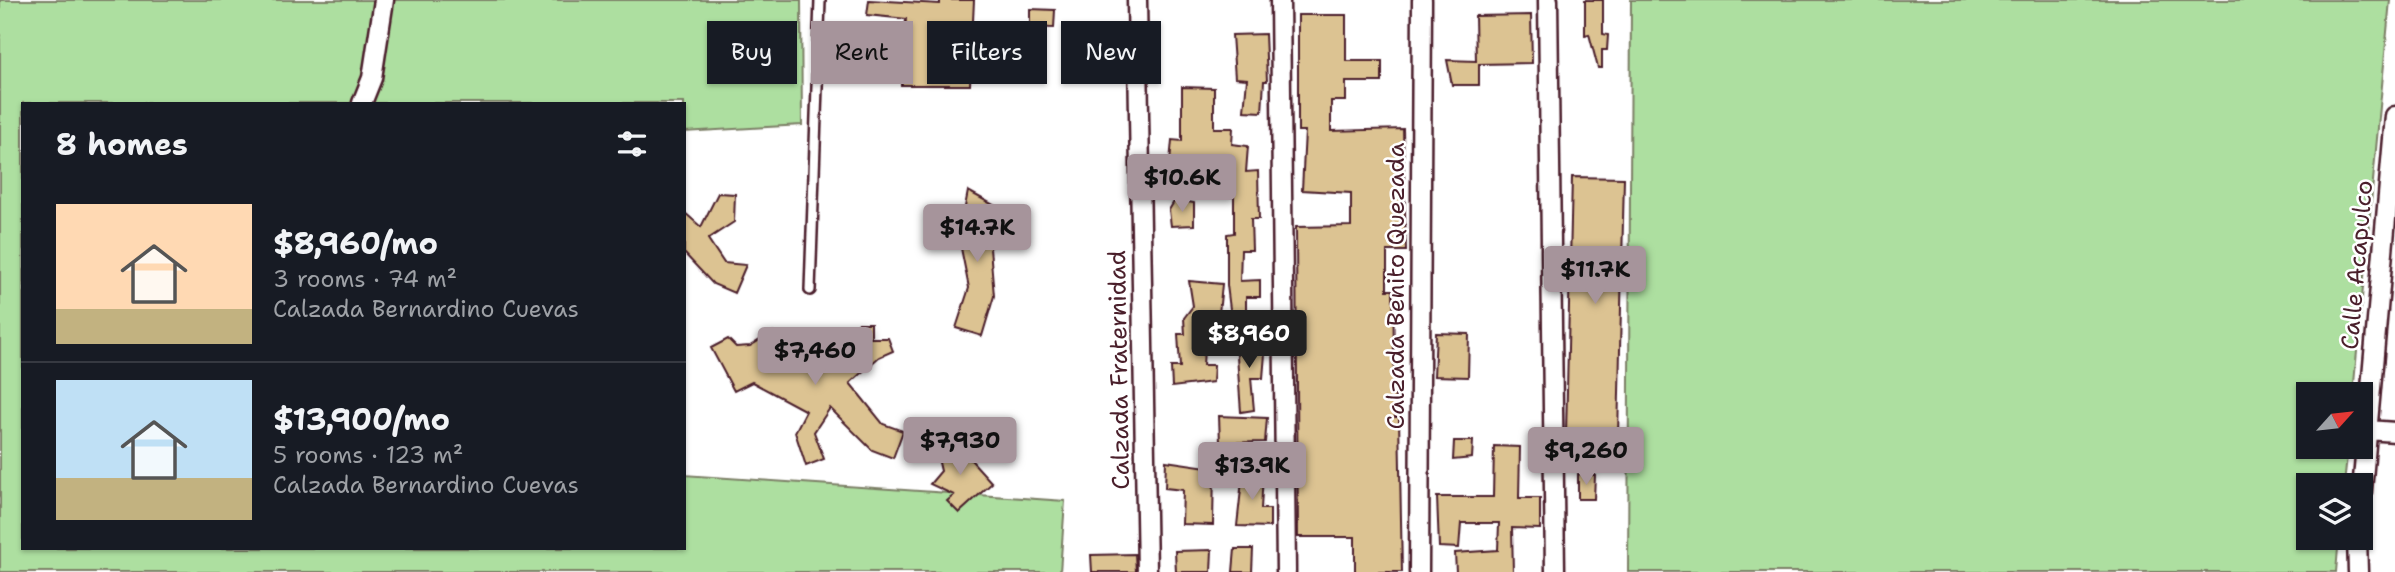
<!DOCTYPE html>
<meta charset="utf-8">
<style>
:root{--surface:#171b24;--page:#242831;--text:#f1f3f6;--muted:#9ea1a6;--line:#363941;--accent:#a6949b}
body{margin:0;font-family:"Shantell Sans",sans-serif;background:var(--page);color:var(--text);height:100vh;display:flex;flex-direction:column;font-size:26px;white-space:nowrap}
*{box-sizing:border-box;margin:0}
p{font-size:23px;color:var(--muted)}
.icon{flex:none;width:38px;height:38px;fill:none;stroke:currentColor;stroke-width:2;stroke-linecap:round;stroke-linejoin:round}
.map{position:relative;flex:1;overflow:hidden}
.panel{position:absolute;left:21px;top:102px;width:665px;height:448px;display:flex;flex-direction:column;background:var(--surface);border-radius:0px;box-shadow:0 2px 5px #0004}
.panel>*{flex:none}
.hud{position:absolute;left:707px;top:21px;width:665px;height:63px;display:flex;gap:14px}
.needle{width:46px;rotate:63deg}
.fabs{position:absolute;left:2296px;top:382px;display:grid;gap:14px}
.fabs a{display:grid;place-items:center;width:77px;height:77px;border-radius:0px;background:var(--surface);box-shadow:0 2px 5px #0004;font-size:35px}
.price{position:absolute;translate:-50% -60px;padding:0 16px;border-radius:7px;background:var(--accent);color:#111;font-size:23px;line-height:46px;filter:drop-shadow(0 2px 4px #0008)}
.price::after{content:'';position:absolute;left:50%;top:42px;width:21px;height:16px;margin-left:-10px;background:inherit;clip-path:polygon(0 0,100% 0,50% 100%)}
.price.current{background:#222;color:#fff}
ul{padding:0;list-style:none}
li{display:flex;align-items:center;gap:21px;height:175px;padding:0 35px}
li+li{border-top:2px solid var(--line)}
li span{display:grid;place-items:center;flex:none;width:196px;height:140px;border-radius:0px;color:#555}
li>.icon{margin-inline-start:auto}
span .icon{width:84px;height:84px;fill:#fffc;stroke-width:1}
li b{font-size:30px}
h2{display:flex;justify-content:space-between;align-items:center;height:84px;padding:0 35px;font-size:30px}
.chip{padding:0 24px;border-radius:0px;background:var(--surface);box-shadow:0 2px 5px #0004;font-size:24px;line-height:63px}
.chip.current{background:var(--accent);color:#111}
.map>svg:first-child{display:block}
.green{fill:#addfa0;stroke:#7c7f66;stroke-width:2}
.building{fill:#dcc392;stroke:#4a1f2b;stroke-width:2}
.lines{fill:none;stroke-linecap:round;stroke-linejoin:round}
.service-casing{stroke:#4a1f2b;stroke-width:14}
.minor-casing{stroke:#4a1f2b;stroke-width:23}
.service{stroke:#fff;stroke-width:9}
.minor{stroke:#fff;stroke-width:18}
.labels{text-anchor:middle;stroke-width:5;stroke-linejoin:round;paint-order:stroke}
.street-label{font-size:24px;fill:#4a1f2b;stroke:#fff}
</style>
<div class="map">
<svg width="2395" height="572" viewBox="0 0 2395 572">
<rect width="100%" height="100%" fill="#fff"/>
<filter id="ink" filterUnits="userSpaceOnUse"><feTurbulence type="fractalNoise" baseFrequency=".0143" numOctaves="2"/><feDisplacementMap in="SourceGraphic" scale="14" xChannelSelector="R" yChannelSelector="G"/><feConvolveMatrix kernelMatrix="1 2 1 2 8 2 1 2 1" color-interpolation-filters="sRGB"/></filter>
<g filter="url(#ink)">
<path class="green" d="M0,0H801L802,125L684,132V103H23V548H684V475L1065,501L1060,572H0Z
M1631,0H2390L2353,394H2308V446H2348L2344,485H2308V537H2339L2336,572H1628Z"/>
<path class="building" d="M869,0L940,4V0H974L970,85H901L906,19L867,15Z
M1585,0H1603V34L1608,35L1607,50H1602V68H1598L1589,34L1585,35Z
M1030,9L1055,10L1054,28L1030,27Z
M1298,15H1346V61H1382V82H1346V101H1331V131L1403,129L1406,251H1387V290H1393L1395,417H1399L1402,572H1355V537H1298L1296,227L1351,226V193L1302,190L1305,131H1298Z
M1531,15L1532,63L1479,64V85H1452L1447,60L1476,61L1475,16Z
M1265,34L1267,81H1264L1262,112L1244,111L1247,79L1235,78L1232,35Z
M1096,36H1125L1126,70H1097Z
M1182,87L1214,88V128H1233L1232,144L1248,146L1246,172L1258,171L1259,219H1251L1252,250H1241L1240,281L1260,280V297H1246V332L1233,333L1227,285V234L1234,233V197H1190V163L1170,162L1172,140L1182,141Z
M1572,177L1624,178L1618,436L1566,434Z
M968,191L997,207L988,224L994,296L982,336L956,328L969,288L959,238Z
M718,193L735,194L734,222L708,239L724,263L746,265L734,293L713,284L684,253V212L701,227Z
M1175,200L1194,203V225L1171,226L1169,210Z
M1189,281L1222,284L1217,333L1205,334L1203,365H1214L1213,382L1172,387L1171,367H1180L1178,334H1185L1184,318L1193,306Z
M858,323H871V338H888L893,351L879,357L850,383L883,424L903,431L893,458L872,450L830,408L814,432L824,459L806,466L795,432L806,411L752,382L734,391L711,348L728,339L736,347L750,346L773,332L782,347L824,369L851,343Z
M1436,333L1469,334L1468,377L1434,376Z
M1236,342H1266L1263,378H1251L1254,410L1241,412Z
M1219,416L1267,418L1265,442L1220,443Z
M953,440L992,483L959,513L947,501L954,495L930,484L941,471L937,454Z
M1454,441H1473L1472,458L1453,460Z
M1494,446L1520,447L1519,498H1540V529L1512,528L1513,572H1456L1455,553L1498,550L1499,523H1461L1459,548L1439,547L1437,497H1493Z
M1166,461L1214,468L1213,525L1182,524L1183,490L1165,488Z
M1243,471L1263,474L1261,509H1270V527L1237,526Z
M1578,474L1595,475L1594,499H1578Z
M1235,549H1253L1252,572H1233Z
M1212,550L1211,572H1176L1175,551Z
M1135,554L1136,572H1092L1091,555Z"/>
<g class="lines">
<g class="service-casing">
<path id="service" d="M810,290L820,0"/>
</g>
<g class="minor-casing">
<path id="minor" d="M1137,0L1147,572
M1280,0L1286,572
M1548,0L1555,572
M362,103L372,78L384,0
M2368,430L2395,432
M2361,502L2395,116
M2357,537L2358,572
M1419,572L1422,0"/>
</g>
<use href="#service" class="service"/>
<use href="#minor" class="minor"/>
</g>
</g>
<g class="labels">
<g class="street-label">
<text transform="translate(2357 265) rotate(-85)" y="8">Calle Acapulco</text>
<text transform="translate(1396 286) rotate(-90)" y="8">Calzada Benito Quezada</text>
<text transform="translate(1119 370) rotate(-91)" y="8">Calzada Fraternidad</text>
</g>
</g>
</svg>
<div class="fabs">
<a><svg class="needle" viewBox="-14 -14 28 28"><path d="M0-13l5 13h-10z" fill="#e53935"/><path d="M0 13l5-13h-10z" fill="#9ea1a6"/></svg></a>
<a><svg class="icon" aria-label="layers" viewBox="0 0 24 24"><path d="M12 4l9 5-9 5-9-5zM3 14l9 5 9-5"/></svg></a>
</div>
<b class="price" style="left:1182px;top:214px">$10.6K</b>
<b class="price" style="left:977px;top:264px">$14.7K</b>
<b class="price" style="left:1595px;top:306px">$11.7K</b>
<b class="price current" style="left:1249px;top:370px">$8,960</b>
<b class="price" style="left:815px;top:387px">$7,460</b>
<b class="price" style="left:960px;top:477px">$7,930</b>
<b class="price" style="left:1586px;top:487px">$9,260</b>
<b class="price" style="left:1252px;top:502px">$13.9K</b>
<div class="hud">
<a class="chip">Buy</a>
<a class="chip current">Rent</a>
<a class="chip">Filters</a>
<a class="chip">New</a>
</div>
<section class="panel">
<h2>8 homes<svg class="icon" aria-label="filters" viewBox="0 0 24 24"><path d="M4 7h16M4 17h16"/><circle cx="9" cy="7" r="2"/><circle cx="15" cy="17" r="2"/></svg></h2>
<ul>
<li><span style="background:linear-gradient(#ffd9b3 75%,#c2b280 0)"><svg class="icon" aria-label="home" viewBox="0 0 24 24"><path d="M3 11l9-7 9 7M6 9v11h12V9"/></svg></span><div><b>$8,960/mo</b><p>3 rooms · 74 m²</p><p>Calzada Bernardino Cuevas</p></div></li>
<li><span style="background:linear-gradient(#bfe0f5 70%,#c2b280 0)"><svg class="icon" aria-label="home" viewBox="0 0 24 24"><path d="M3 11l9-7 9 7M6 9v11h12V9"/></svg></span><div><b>$13,900/mo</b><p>5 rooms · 123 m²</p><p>Calzada Bernardino Cuevas</p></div></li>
</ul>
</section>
</div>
